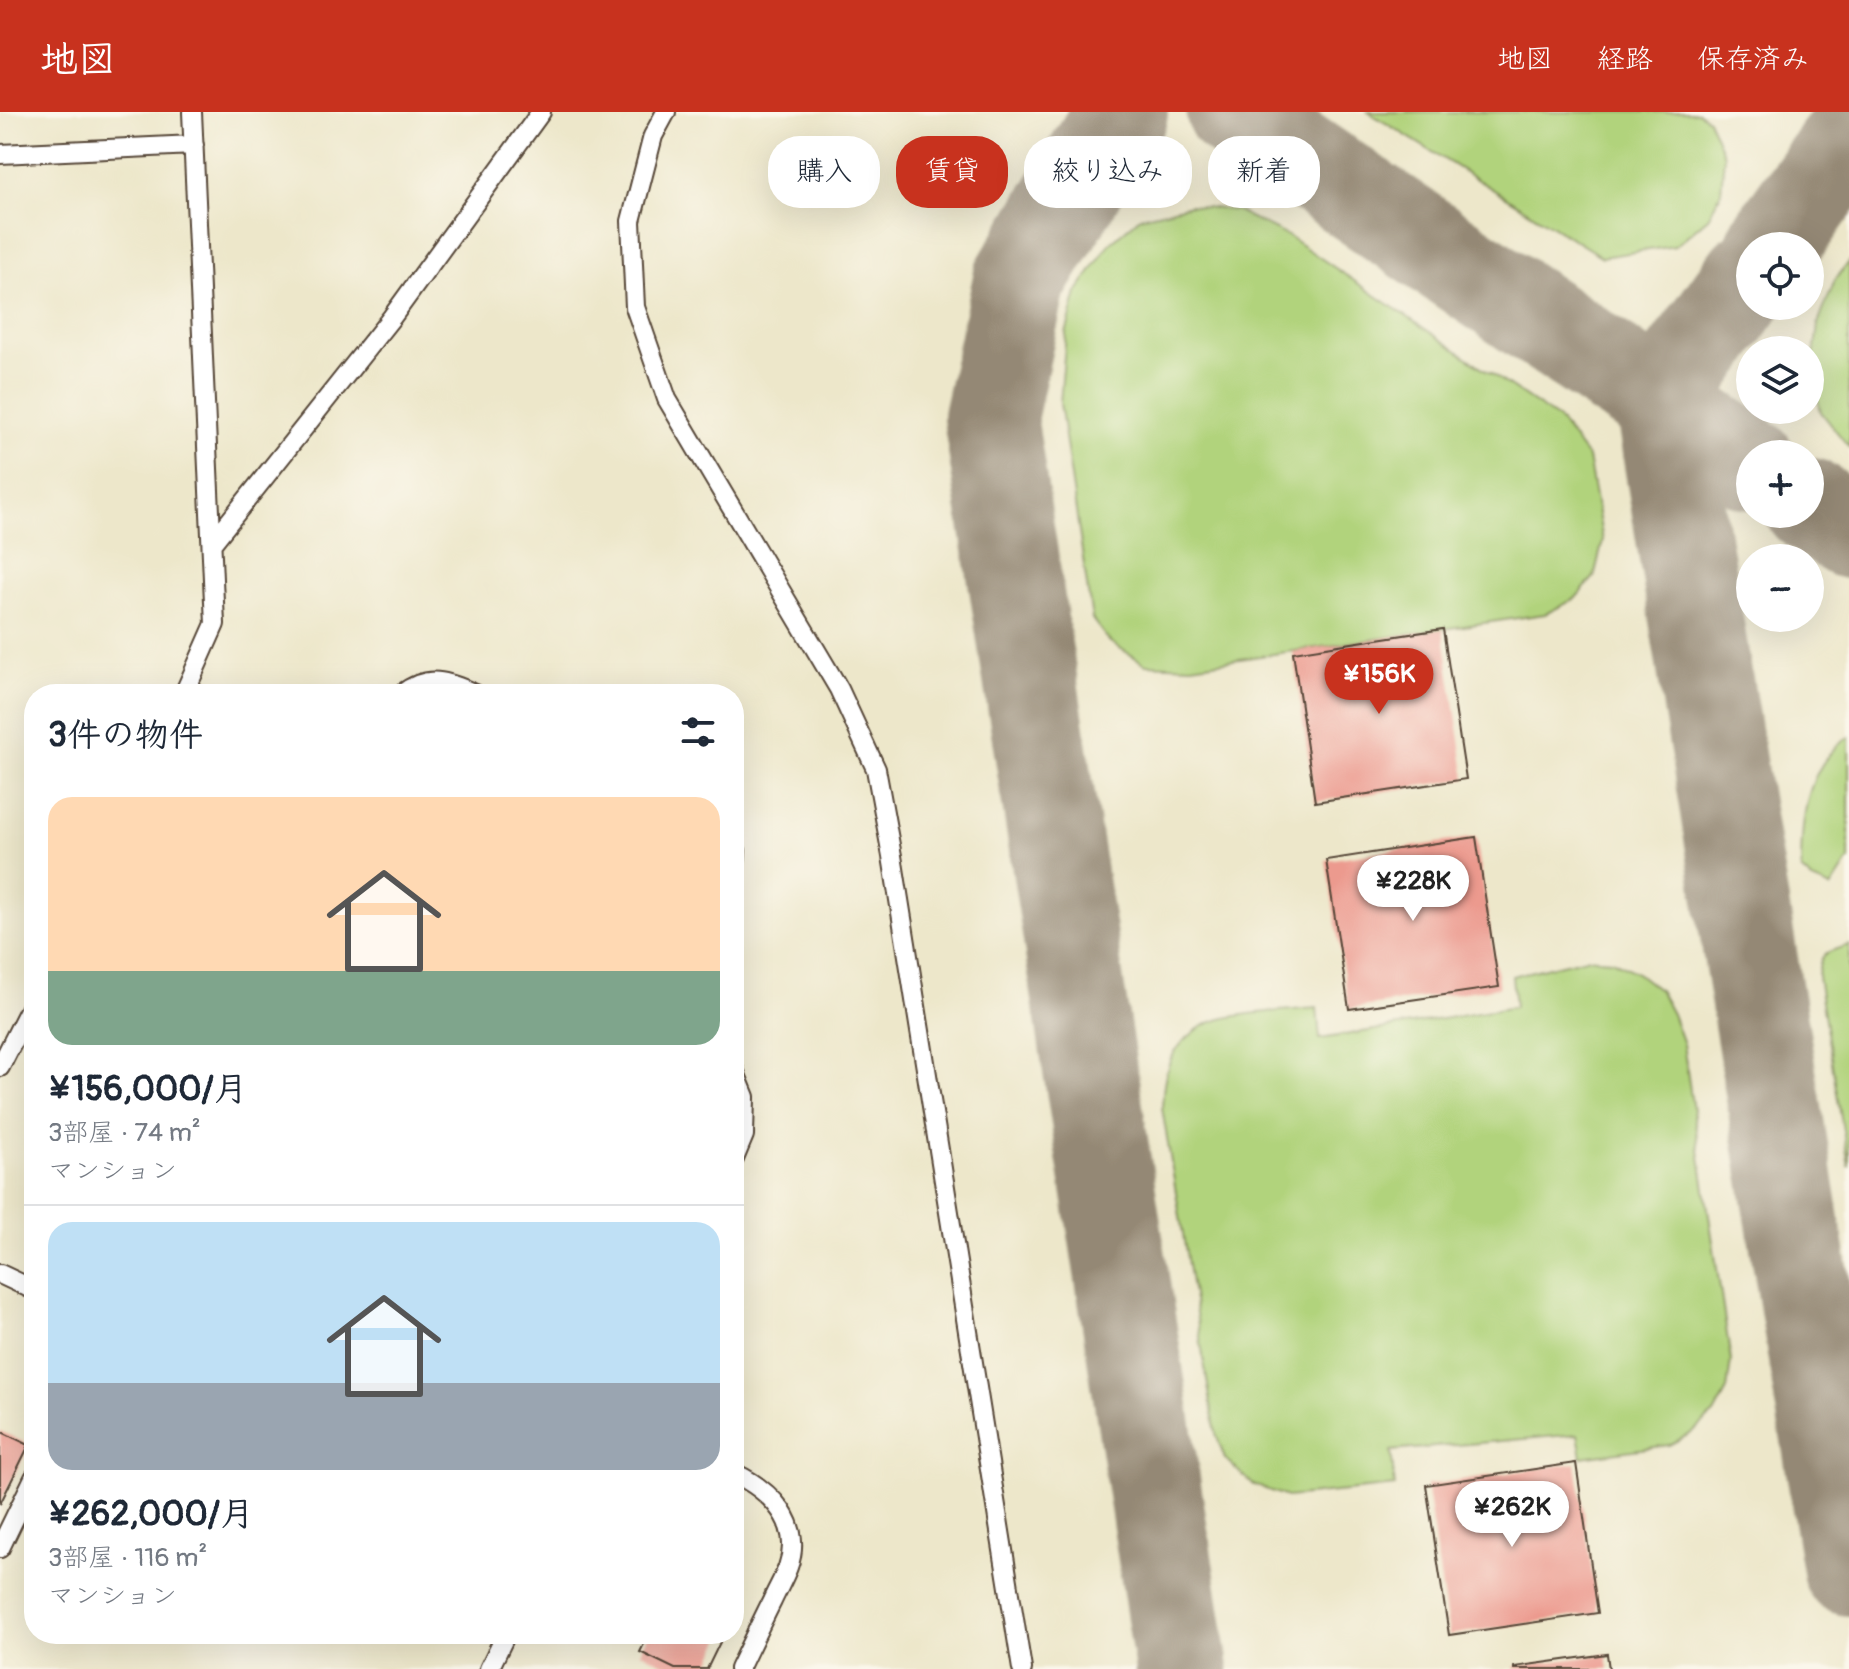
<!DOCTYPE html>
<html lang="ja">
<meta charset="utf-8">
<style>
:root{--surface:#fff;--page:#f2f2f3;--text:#1f2937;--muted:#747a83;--line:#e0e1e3;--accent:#c8321e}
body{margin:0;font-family:Pangolin,"Klee One",sans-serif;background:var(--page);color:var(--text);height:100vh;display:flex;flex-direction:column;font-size:30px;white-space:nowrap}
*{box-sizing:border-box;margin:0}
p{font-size:26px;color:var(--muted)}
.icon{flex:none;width:44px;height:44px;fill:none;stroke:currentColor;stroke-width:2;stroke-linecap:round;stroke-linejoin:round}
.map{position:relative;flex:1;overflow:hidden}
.drawer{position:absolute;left:24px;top:572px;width:720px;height:960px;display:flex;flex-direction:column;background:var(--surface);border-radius:32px;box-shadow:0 8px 32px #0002}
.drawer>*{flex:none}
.hud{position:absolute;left:768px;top:24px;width:760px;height:72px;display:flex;gap:16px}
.buttons{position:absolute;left:1736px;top:120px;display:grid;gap:16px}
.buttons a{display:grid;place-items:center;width:88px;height:88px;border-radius:50%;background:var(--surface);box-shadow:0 8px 32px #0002;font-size:40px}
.price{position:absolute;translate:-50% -68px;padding:0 18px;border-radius:28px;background:#fff;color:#222;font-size:26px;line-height:52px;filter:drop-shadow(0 2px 4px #0008)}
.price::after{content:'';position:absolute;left:50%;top:48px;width:24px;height:18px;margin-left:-12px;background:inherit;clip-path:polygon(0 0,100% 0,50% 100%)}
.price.active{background:var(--accent);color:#fff}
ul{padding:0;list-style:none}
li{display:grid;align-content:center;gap:16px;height:424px;padding:0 24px}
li+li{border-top:2px solid var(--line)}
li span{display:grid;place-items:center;height:248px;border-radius:24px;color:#555}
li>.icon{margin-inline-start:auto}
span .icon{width:144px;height:144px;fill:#fffc;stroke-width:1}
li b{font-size:34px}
h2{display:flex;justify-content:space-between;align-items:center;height:96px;padding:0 24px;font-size:34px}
.pill{padding:0 28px;border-radius:32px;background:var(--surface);box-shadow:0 8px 32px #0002;font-size:28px;line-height:72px}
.pill.active{background:var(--accent);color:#fff}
header{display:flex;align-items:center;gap:48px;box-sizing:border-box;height:112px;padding:0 40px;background:var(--accent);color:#fff}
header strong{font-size:38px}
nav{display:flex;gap:44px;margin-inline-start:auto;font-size:28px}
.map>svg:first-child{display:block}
.green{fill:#b1d37b;stroke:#767e4c;stroke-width:2}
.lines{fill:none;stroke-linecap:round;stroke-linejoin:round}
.taxiway{stroke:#948874;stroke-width:94}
.building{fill:#ec9a8e}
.lane-casing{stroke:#564638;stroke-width:22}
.lane{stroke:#fff;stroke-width:18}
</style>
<header>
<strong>地図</strong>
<nav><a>地図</a><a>経路</a><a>保存済み</a></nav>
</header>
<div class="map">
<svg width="1849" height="1557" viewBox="0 0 1849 1557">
<rect width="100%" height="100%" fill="#fbf7ec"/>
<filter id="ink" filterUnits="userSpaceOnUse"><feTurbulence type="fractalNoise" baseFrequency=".0125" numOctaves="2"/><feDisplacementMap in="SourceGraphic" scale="16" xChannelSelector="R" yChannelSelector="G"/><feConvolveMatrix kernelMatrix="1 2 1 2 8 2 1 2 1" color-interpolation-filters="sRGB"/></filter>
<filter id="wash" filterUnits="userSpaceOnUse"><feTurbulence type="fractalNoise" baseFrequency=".006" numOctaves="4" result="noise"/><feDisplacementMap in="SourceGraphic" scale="32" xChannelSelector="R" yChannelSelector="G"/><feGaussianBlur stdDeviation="1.8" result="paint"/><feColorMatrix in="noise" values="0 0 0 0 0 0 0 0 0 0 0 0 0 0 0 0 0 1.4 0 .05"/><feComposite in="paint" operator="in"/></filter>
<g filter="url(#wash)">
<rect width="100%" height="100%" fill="#ede7ca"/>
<path class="green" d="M1368,0H1697L1708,7L1724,43L1721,80L1708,106L1675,134L1602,145Z
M1190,93L1237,99L1288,124L1558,307L1588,346L1603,429L1594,465L1575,487L1545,502L1192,554L1146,552L1110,530L1092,507L1060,291L1066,222L1077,181L1109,132L1140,105Z
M1849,150V335L1821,300L1812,261L1818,212L1835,168Z
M1849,625V748L1831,776L1812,768L1801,758C1801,710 1805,653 1849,625Z
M1849,833V1055L1818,865C1819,839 1827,840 1849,833Z
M1586,846L1612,848L1637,861L1659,878L1672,902L1683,932L1731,1249L1727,1278L1714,1302L1690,1322L1669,1333L1582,1345L1578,1322L1391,1339L1395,1374L1287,1385L1254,1373L1225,1347L1216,1322L1162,996C1163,979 1164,962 1171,947C1177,933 1197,915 1212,910C1240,900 1286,899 1317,896L1320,927L1515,895L1512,864Z"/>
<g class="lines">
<path class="taxiway" d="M1121,0L1020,168L990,305L1182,1557
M1233,0L1750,351
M1772,134L1849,26
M1750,165L1661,289L1849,1457
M1810,393L1849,420"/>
</g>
<g id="blocks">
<path class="building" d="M1443,517L1466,667L1315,690L1293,540Z
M1476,725L1499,875L1349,897L1326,748Z
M0,1319L29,1333L0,1392Z
M1576,1351L1598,1501L1449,1523L1426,1373Z
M649,1522H724L707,1557H675L640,1540Z
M1607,1542L1609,1557H1514V1555Z"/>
</g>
</g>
<g filter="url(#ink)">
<use href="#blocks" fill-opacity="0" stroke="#564638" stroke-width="2"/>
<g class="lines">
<g class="lane-casing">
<path id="lane" d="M666,0L653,24L631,109L635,195L667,287L839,577L876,657L892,744L1022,1557
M0,42L194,33
M213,430L392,205L541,0
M184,582L215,512L192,0
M402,582C427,562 448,569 475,582
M734,733L736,739L734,765
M0,955L34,888
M734,958L745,985L744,1023L734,1047
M0,1162L34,1178
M734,1361C770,1378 804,1411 788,1455C784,1466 777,1478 772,1489C761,1511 750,1534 739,1557
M0,1436L34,1366
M489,1557L506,1522"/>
</g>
<use href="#lane" class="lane"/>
</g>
</g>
</svg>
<div class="buttons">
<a><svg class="icon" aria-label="locate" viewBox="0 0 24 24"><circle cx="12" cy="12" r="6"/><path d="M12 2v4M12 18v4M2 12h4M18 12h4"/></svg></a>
<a><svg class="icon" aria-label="layers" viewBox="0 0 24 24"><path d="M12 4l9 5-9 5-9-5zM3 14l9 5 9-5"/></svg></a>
<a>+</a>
<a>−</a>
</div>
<b class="price active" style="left:1379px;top:604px">¥156K</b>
<b class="price" style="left:1413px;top:811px">¥228K</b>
<b class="price" style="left:1512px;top:1437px">¥262K</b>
<div class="hud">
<a class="pill">購入</a>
<a class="pill active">賃貸</a>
<a class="pill">絞り込み</a>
<a class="pill">新着</a>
</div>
<section class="drawer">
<h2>3件の物件<svg class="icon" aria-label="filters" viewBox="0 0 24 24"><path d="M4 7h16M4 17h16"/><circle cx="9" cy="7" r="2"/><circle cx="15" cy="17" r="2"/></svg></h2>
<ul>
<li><span style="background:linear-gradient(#ffd9b3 70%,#7fa58c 0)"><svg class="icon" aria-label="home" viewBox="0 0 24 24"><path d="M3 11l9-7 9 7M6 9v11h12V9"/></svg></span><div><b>¥156,000/月</b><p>3部屋 · 74 m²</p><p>マンション</p></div></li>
<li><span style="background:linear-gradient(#bfe0f5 65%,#9aa5b1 0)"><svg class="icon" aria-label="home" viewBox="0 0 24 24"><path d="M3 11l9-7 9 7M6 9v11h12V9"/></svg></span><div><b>¥262,000/月</b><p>3部屋 · 116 m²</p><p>マンション</p></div></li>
</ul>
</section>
</div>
